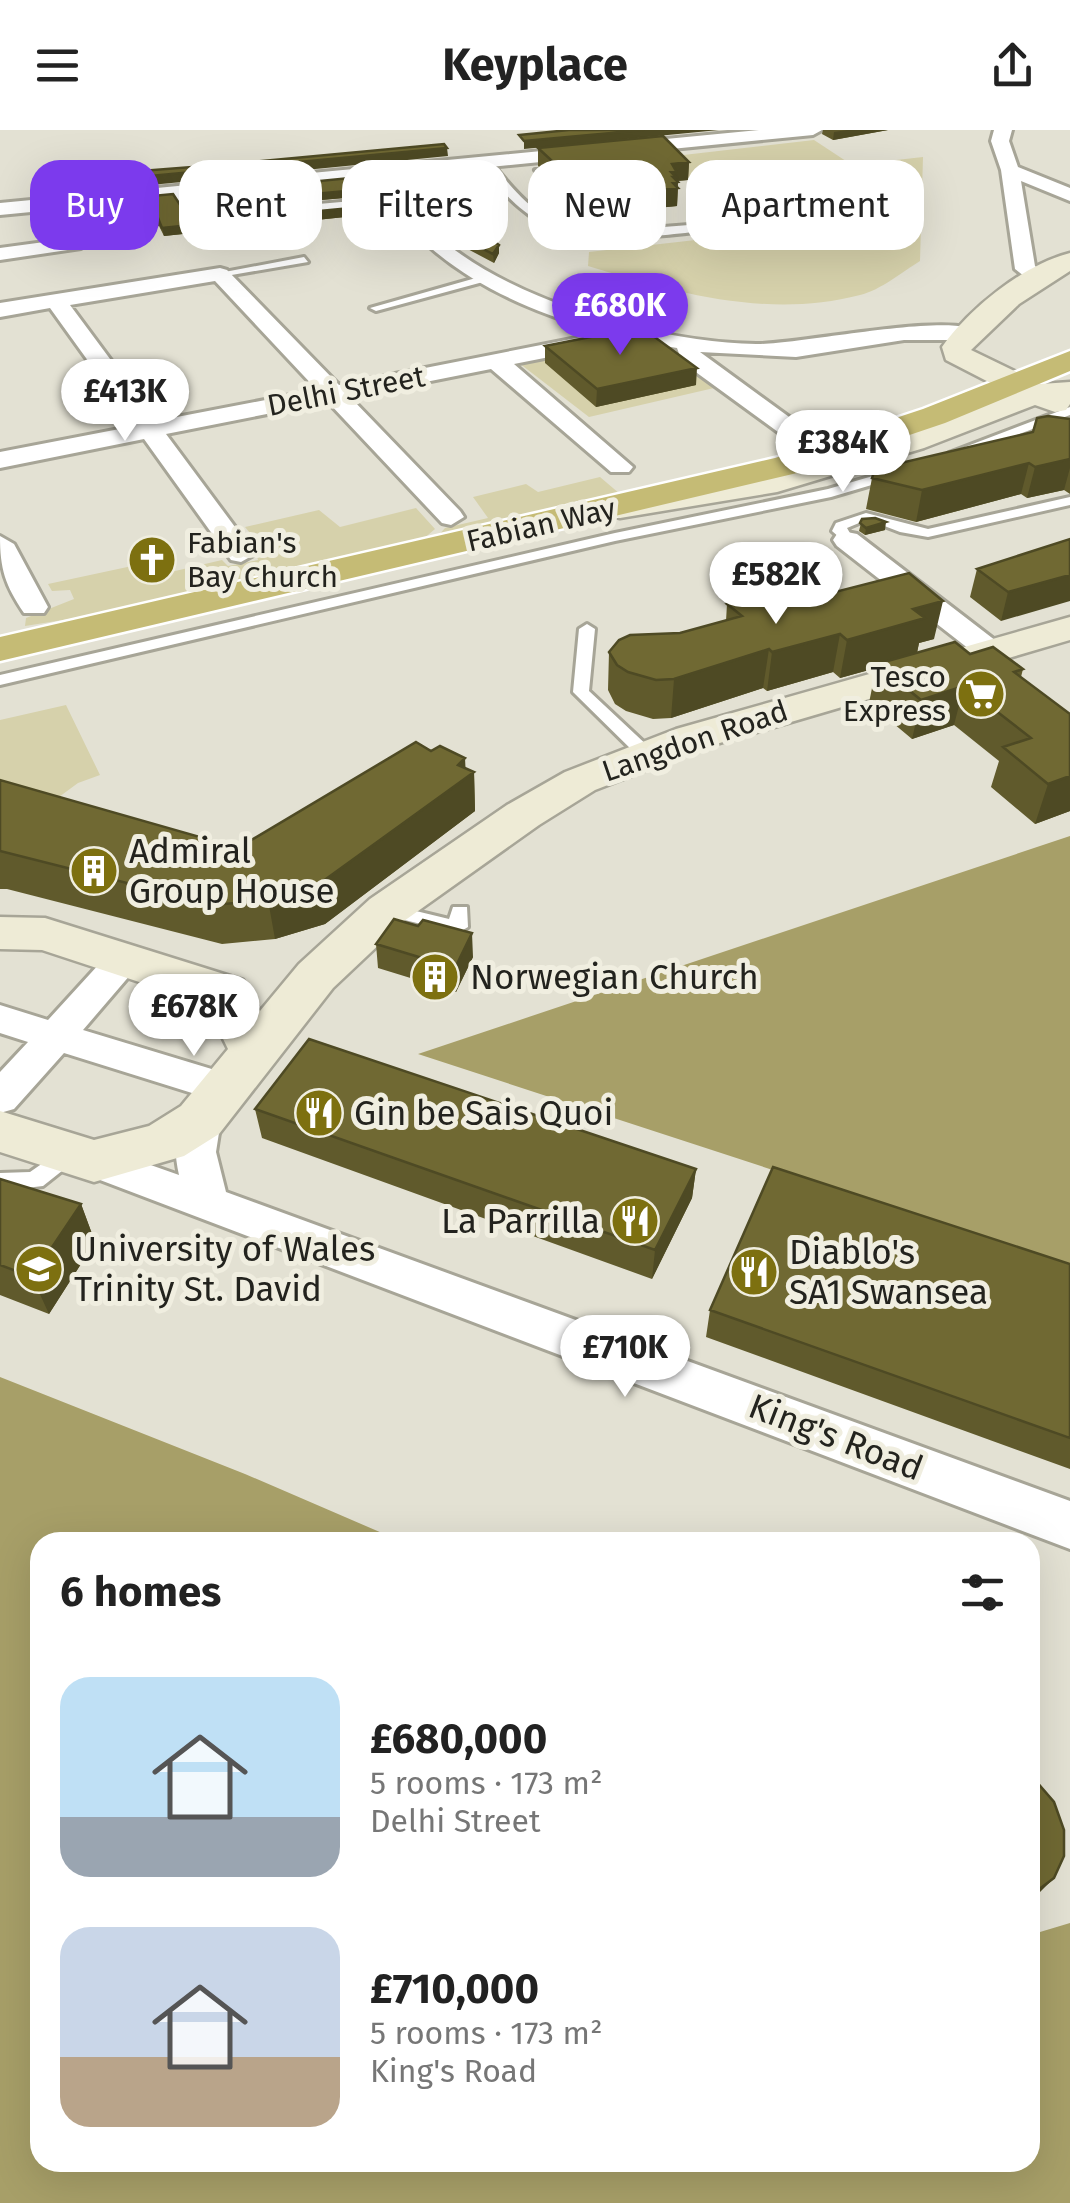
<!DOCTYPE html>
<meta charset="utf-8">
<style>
:root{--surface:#fff;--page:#f2f2f2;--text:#222;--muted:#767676;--accent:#7c3aed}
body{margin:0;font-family:"Fira Sans",sans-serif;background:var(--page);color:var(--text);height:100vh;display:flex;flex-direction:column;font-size:38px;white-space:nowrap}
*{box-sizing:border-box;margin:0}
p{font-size:32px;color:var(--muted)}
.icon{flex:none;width:55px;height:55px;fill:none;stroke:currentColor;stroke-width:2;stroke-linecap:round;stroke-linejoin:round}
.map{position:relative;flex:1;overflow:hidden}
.panel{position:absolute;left:30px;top:1402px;width:1010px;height:640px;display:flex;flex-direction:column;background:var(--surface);border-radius:30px;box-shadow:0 10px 40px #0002}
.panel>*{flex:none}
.banner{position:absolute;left:30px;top:30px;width:1010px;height:90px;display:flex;gap:20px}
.price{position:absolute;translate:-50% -85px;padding:0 22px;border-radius:35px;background:#fff;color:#222;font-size:32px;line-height:65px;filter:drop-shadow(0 2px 5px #0008)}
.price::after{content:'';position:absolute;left:50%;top:60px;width:30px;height:22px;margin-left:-15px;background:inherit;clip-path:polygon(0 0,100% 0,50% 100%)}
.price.on{background:var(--accent);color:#fff}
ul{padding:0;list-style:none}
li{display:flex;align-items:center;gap:30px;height:250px;padding:0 30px}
li span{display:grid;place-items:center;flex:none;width:280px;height:200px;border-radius:30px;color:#555}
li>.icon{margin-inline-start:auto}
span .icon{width:120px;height:120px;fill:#fffc;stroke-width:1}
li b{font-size:42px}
h2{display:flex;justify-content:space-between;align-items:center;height:120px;padding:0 30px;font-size:42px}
.tag{padding:0 35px;border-radius:30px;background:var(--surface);box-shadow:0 10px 40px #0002;font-size:35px;line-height:90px}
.tag.on{background:var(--accent);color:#fff}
header{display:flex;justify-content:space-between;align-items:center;height:130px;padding:0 30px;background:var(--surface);font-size:45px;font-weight:700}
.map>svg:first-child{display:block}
.green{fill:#d6d1ab}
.water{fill:#a79f68}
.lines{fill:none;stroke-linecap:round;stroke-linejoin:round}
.lane-casing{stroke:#a7a597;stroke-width:6}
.street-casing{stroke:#a7a597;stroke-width:6}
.secondary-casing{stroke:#a7a597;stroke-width:5}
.highway-casing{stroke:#fff;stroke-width:5}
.lane{fill:#fff;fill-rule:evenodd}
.street{fill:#fff;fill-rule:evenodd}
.secondary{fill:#eeebd6;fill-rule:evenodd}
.highway{fill:#c5bb75;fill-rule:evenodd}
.wall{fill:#605a2c}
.shaded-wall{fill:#4e4a24}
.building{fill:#706933;stroke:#4e4a24;stroke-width:2.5}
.labels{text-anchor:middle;stroke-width:10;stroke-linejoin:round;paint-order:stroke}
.far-street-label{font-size:30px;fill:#23231e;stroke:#f0eee0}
.far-poi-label{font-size:30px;fill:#23231e;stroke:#f0eee0;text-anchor:start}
.poi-label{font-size:35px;fill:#23231e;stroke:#f0eee0;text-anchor:start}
.street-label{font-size:35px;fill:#23231e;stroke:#f0eee0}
</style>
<header><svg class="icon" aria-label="menu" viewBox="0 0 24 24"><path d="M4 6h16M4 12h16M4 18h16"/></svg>Keyplace<svg class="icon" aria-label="share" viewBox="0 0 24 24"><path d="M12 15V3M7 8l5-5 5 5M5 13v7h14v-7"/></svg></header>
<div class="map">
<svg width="1070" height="2073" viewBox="0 0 1070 2073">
<rect width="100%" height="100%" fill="#e3e1d3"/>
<path class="green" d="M814,10L852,35L923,27L920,131C902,142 881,160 860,165C768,189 676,163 588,136L589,122L749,104L666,27Z
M631,210H650L714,258L589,287L519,233Z
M600,347L620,364L437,407L445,398L488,388L473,367L526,354L538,362Z
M416,378L435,399L421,411L88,486L25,496L26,488L74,469L70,460L52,461L48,454L132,436L141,449L222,430L228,436L258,430L255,419L267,411L263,404L250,403L245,397L319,380L340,397Z
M66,575L100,645L78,653L48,675L0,676V590Z"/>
<path class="water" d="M1070,706V1137L418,924Z
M0,1247L245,1344L403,1412H40V2032H1030V1805L1070,1793V2073H0Z"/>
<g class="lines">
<g class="lane-casing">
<path id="lane" d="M484,31H490C519,67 551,106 602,102L590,90L566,82L535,40H541L574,78L598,86L613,101L727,92L732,95C719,102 586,113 574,109C543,100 492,61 484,31Z
M304,127L308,132L220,147L214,144Z
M490,144L494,149L376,181L370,178Z
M1070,277V285L961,326L949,323Z
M897,339L902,340V346L831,367L615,411L0,555V545L615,403L828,359Z
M1070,367V375L928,407L900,402L874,392L859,393L847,398L854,410L847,414L832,401L836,393L866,383L928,399Z
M587,494L595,499L589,561L651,619V627H639L573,562L579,499Z
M387,774L449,789L453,777H467L468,797L458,803L380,784V776Z
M69,1015L77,1017L80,1023L77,1029L43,1056L0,1061V1043L30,1042Z"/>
</g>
<g class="street-casing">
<path id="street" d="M759,0H822L813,5L390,47C406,69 421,92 442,110C519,174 658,212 756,214C798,215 958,180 980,203L969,210H904L796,227L700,222L807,300L810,305L798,312L789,310L682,232L677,218C577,201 456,163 394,78L217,95L188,88L176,68L0,85V73ZM372,48L386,68L217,83L202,80L194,66Z
M994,0H1012L1009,11L1018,37L1070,58V71L1021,51L1035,136L1046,146L1043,150H1029L1015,139L1001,40L991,11Z
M74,108L81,110V118L0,130V118Z
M220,138L227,140L339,255L602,203L610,205L613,210L610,215L514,234L633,337L629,342H611L491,239L350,267L460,381L464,387L451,395L442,393L328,272L166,304L255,424L241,432L231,430L144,309L0,338V322L135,296L50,178L0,187V173ZM215,151L317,260L156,291L70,175Z
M847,402L857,404L1000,514L1004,520L1000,526H978L837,416L833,410L837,404Z
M0,406L14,414L48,477L44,483H24C5,455 0,439 0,406Z
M124,817L137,821L143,830L83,900L238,947L244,958L238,969L224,973L64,923L14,979L0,983V942L28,912L0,903V875L48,890L111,821Z
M200,975L215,979L221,990L216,1022L226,1062L1070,1371V1419L79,1042L73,1031L79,1020L94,1015L179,1045C174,1022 173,1001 185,979Z"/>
</g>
<g class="secondary-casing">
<path id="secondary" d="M1070,123V141L1019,174L971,220L1041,254L1070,252V274L1066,280L1055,282L1035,275L924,318L777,362L620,388L608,385L603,378L608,371L620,368L761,346L902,304L1010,263L946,230L942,217C970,178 1023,135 1070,123Z
M1070,487V510L706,617L595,660L539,695L404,791L333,858L219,1004L184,1026L94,1052L0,1022V981L94,1010L149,996L181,976L228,919L206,874L42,820L0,819V787L45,788L243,850L260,881L299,834L370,769L507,675L565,642L676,599Z"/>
</g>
<g class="highway-casing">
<path id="highway" d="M1070,221V241L945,293L797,343L0,531V507L775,328L923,279Z"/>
</g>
<use href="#lane" class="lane"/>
<use href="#street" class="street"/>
<use href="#secondary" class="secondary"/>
<use href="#highway" class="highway"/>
</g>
<path class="wall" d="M823,0H888L833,10L822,4Z
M538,18L689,32L688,50L677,51L678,58L677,76L617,82L585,63L565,62L538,36Z
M396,42L467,49L437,52L453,68L454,76L448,77L499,115V123L494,133L445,107L397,50Z
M379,58V65L217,79L204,77L200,69L199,63Z
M131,68L215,91L392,74L405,90L406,98L378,101L364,85L164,106L159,96L148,98L133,76Z
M545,216L696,255L596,277L545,233Z
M1070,289V364L1064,360L1027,368L1021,364L916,392L866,379L872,348L1033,302Z
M862,389L885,400L865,405L859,401Z
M1070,409L1001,491L970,467L977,439Z
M812,468L934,509L919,513L917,523L970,524L1023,539L1021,547L1070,584V681L1035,694L991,657L999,631L954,595L912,609L869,573L876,538L840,548L833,542L767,561L763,558L671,588L653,589L626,581L615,574L608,560L609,522L726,491L727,474Z
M431,621L465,628V638L474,642L475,681L325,794L275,809L222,814L7,759H0V650L238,718Z
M418,796L473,827L456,862L378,838L376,814Z
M255,979L696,1039L692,1068L652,1149L262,1008Z
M0,1049L81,1074L95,1112L49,1184L0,1165Z
M1070,1134V1339L706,1207L710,1180Z"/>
<path class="shaded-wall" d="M644,0H719L524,19V11Z
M847,0H888L833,10L834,2Z
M447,18L448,26L120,58L118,49Z
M689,32L688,50L676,51L678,52L677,76L617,82L618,64L672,34Z
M467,41V49L431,52L430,44Z
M379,58V65L217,79L216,73Z
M453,68L454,76L439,78L438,70Z
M363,77L364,85L164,106L162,98Z
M158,88L159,96L148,98L147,90Z
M405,90L406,98L378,101L377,93Z
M499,115V123L494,133L493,124Z
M697,238L696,255L596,277L597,259Z
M1070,329V338L1064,360L1027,368L1035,337Z
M1029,333L1021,364L916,392L922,360Z
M886,392L885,400L865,405L866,398Z
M1070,445V471L1001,491L1008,462Z
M943,471L934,509L919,513L916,527L877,534L876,538L840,548L847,510L913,479Z
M840,504L833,542L767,561L772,522Z
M769,519L763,558L671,588L674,549Z
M964,556L954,595L912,609L921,570Z
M465,628L466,648L474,642L475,681L325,794L275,809L268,770L458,635Z
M1070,646V681L1035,694L1048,654Z
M472,803L473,827L456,862L455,838Z
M696,1039L692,1068L652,1149L655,1120Z
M81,1074L95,1112L49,1184L32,1147Z
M1054,1748L1040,1762L1030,1770V1764Z"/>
<path class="building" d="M569,0H644L524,11L519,5Z
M663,6L689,32L672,34L676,41L671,42L676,47H673L678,52L673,53L678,58L618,64L585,45L566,44L538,18Z
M444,14L447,18L118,49L114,43L231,34Z
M463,36L467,41L430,44L453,68L438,70L499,115L493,124L445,99L396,42Z
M370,46L379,58L216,73L203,70L199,63Z
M173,64L186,84L215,91L392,74L405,90L377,93L363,77L162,98L158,88L147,90L131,68Z
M641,197L697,238L597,259L545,216Z
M1048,286L1070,289V329L1035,337L1029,333L922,360L872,348L875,339L1033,302L1037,288Z
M875,388L886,392L866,398L860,393L862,389Z
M1070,409V445L1008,462L977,439Z
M909,443L943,471L913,479L925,488L847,510L840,504L772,522L769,519L674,549L656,550L628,542L617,535L609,522L619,510L630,505L680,503L742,486L727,474L796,455L812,468Z
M955,512L970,524L993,517L1023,539L1014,542L1070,584V646L1048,654L1003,617L1031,608L964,556L921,570L877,534Z
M416,612L431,621L440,616L465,628L458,635L474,642L319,754L268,770L214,775L0,721V650L238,718Z
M394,789L418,796L423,790L472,803L455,838L376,814Z
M309,909L696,1039L655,1120L255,979Z
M773,1037L1070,1134V1308L710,1180Z
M0,1049L81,1074L32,1147L0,1135Z
M1030,1647L1035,1650L1054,1672L1064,1700V1726L1054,1748L1034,1763L1030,1764Z"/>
<defs>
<g id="church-disc" transform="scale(2.5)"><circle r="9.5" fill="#7d7010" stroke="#f0eee0"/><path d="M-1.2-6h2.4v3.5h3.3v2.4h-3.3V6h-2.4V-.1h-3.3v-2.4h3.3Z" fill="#fff"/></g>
<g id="supermarket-disc" transform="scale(2.5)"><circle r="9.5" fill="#7d7010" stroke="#f0eee0"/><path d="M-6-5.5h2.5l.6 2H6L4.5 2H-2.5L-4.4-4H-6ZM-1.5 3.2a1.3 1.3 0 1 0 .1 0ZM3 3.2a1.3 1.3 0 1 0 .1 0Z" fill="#fff"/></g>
<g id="building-disc" transform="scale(2.5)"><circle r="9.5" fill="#7d7010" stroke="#f0eee0"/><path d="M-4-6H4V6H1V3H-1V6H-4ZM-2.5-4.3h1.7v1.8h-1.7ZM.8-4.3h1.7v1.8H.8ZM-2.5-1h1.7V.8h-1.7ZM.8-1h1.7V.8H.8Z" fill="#fff"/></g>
<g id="restaurant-disc" transform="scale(2.5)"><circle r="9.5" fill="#7d7010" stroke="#f0eee0"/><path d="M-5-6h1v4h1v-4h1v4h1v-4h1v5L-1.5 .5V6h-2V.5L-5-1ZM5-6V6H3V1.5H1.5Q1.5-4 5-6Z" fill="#fff"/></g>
<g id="university-disc" transform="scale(2.5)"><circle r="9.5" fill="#7d7010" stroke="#f0eee0"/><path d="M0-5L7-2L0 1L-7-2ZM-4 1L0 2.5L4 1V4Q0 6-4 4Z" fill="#fff"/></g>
</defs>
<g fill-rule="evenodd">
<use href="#church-disc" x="152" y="430"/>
<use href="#supermarket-disc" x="981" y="564"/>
<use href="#building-disc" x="94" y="741"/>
<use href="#building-disc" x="435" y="847"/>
<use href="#restaurant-disc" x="319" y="983"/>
<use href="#restaurant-disc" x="635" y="1091"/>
<use href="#university-disc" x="39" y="1139"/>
<use href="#restaurant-disc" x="754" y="1142"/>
</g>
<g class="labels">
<g class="far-street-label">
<text transform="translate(346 261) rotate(-11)" y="10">Delhi Street</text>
<text transform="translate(541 395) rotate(-13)" y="10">Fabian Way</text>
<text transform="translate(695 611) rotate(-19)" y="10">Langdon Road</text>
</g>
<g class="far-poi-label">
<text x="187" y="423">Fabian's<tspan x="187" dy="34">Bay Church</tspan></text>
<text x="946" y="557" text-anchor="end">Tesco<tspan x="946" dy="34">Express</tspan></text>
</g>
<g class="poi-label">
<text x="129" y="733">Admiral<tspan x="129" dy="40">Group House</tspan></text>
<text x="470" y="859">Norwegian Church</text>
<text x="354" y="995">Gin be Sais Quoi</text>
<text x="600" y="1103" text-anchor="end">La Parrilla</text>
<text x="74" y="1131">University of Wales<tspan x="74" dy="40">Trinity St. David</tspan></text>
<text x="789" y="1134">Diablo's<tspan x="789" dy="40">SA1 Swansea</tspan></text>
</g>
<g class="street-label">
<text transform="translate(836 1307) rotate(21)" y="12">King's Road</text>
</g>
</g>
</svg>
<b class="price on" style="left:620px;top:228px">£680K</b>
<b class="price" style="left:125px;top:314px">£413K</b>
<b class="price" style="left:843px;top:365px">£384K</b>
<b class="price" style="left:776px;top:497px">£582K</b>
<b class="price" style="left:194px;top:929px">£678K</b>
<b class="price" style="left:625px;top:1270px">£710K</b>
<div class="banner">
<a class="tag on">Buy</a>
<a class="tag">Rent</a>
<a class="tag">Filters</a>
<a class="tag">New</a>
<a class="tag">Apartment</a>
</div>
<section class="panel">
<h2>6 homes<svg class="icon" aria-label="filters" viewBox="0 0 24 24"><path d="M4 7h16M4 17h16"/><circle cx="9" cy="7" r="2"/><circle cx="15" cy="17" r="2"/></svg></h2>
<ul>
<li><span style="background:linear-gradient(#bfe0f5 70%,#9aa5b1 0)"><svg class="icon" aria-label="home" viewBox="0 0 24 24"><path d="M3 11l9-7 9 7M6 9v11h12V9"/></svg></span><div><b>£680,000</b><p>5 rooms · 173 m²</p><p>Delhi Street</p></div></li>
<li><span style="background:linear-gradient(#c9d6e8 65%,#b9a48a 0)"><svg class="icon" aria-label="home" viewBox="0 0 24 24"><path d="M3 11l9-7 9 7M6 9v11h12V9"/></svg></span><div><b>£710,000</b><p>5 rooms · 173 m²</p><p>King's Road</p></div></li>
</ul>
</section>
</div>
